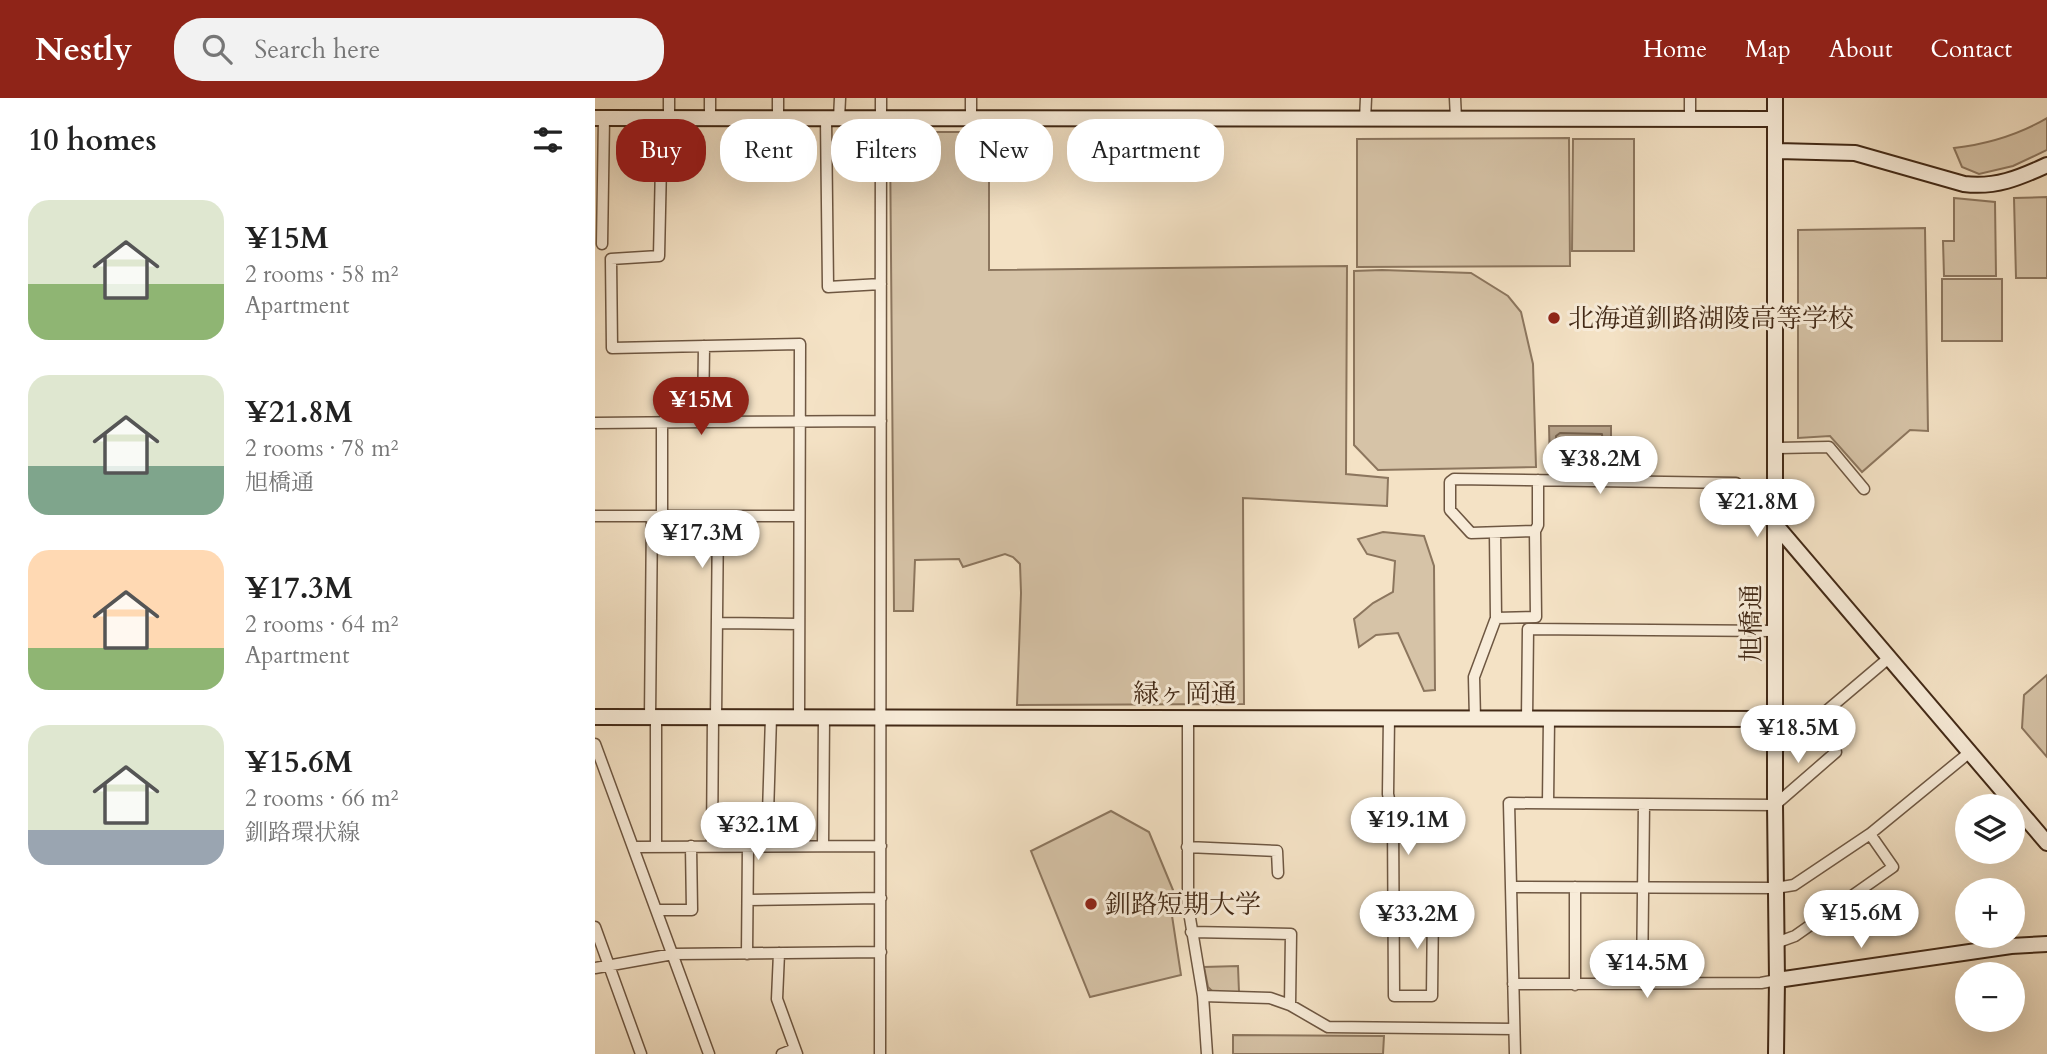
<!DOCTYPE html>
<meta charset="utf-8">
<style>
:root{--surface:#fff;--page:#f2f2f2;--text:#222;--muted:#767676;--accent:#8f2418}
body{margin:0;font-family:Cardo,"Noto Serif JP",serif;background:var(--page);color:var(--text);height:100vh;display:flex;flex-direction:column;font-size:26px;white-space:nowrap}
*{box-sizing:border-box;margin:0}
p{font-size:23px;color:var(--muted)}
.icon{flex:none;width:38px;height:38px;fill:none;stroke:currentColor;stroke-width:2;stroke-linecap:round;stroke-linejoin:round}
.map{position:relative;flex:1;overflow:hidden}
.side{display:flex;flex-direction:column;background:var(--surface);width:595px}
.side>*{flex:none}
.hud{position:absolute;left:21px;top:21px;width:665px;height:63px;display:flex;gap:14px}
.tools{position:absolute;left:1360px;top:696px;display:grid;gap:14px}
.tools a{display:grid;place-items:center;width:70px;height:70px;border-radius:50%;background:var(--surface);box-shadow:0 7px 28px #0002;font-size:35px}
.price{position:absolute;translate:-50% -60px;padding:0 16px;border-radius:24px;background:#fff;color:#222;font-size:23px;line-height:46px;filter:drop-shadow(0 2px 4px #0008)}
.price::after{content:'';position:absolute;left:50%;top:42px;width:21px;height:16px;margin-left:-10px;background:inherit;clip-path:polygon(0 0,100% 0,50% 100%)}
.price.active{background:var(--accent);color:#fff}
ul{padding:0;list-style:none}
li{display:flex;align-items:center;gap:21px;height:175px;padding:0 28px}
li span{display:grid;place-items:center;flex:none;width:196px;height:140px;border-radius:21px;color:#555}
li>.icon{margin-inline-start:auto}
span .icon{width:84px;height:84px;fill:#fffc;stroke-width:1}
li b{font-size:30px}
h2{display:flex;justify-content:space-between;align-items:center;height:84px;padding:0 28px;font-size:30px}
.pill{padding:0 24px;border-radius:28px;background:var(--surface);box-shadow:0 7px 28px #0002;font-size:24px;line-height:63px}
.pill.active{background:var(--accent);color:#fff}
header{display:flex;align-items:center;gap:42px;box-sizing:border-box;height:98px;padding:0 35px;background:var(--accent);color:#fff}
header strong{font-size:33px}
nav{display:flex;gap:38px;margin-inline-start:auto;font-size:24px}
.search{width:490px;height:63px;background:var(--page);display:flex;align-items:center;gap:18px;box-sizing:border-box;padding:0 24px;border-radius:28px;color:var(--muted);font-size:26px}
main{display:flex;flex:1;min-height:0}
.map>svg:first-child{display:block}
.green{fill:#d6c3a7;stroke:#8c765e;stroke-width:2}
.water{fill:#b7a38a;stroke:#88725c;stroke-width:2}
.lines{fill:none;stroke-linecap:round;stroke-linejoin:round}
.shore{stroke:#7c6650;stroke-width:2}
.street-casing{stroke:#6e5742;stroke-width:13}
.secondary-casing{stroke:#422916;stroke-width:18}
.street{stroke:#f8ecd9;stroke-width:10}
.secondary{stroke:#f8ecd9;stroke-width:14}
.poi-dot{fill:#8f2418;stroke:#f8ecd9;stroke-width:2.5}
.labels{text-anchor:middle;stroke-width:6;stroke-linejoin:round;paint-order:stroke}
.poi-label{font-size:26px;fill:#422916;stroke:#f8ecd9;text-anchor:start}
.street-label{font-size:26px;fill:#422916;stroke:#f8ecd9}
</style>
<header>
<strong>Nestly</strong>
<div class="search"><svg class="icon" aria-label="search" viewBox="0 0 24 24"><circle cx="10" cy="10" r="6"/><path d="M15 15l6 6"/></svg>Search here</div>
<nav><a>Home</a><a>Map</a><a>About</a><a>Contact</a></nav>
</header>
<main>
<section class="side">
<h2>10 homes<svg class="icon" aria-label="filters" viewBox="0 0 24 24"><path d="M4 7h16M4 17h16"/><circle cx="9" cy="7" r="2"/><circle cx="15" cy="17" r="2"/></svg></h2>
<ul>
<li><span style="background:linear-gradient(#dfe7d0 60%,#8fb573 0)"><svg class="icon" aria-label="home" viewBox="0 0 24 24"><path d="M3 11l9-7 9 7M6 9v11h12V9"/></svg></span><div><b>¥15M</b><p>2 rooms · 58 m²</p><p>Apartment</p></div></li>
<li><span style="background:linear-gradient(#dfe7d0 65%,#7fa58c 0)"><svg class="icon" aria-label="home" viewBox="0 0 24 24"><path d="M3 11l9-7 9 7M6 9v11h12V9"/></svg></span><div><b>¥21.8M</b><p>2 rooms · 78 m²</p><p>旭橋通</p></div></li>
<li><span style="background:linear-gradient(#ffd9b3 70%,#8fb573 0)"><svg class="icon" aria-label="home" viewBox="0 0 24 24"><path d="M3 11l9-7 9 7M6 9v11h12V9"/></svg></span><div><b>¥17.3M</b><p>2 rooms · 64 m²</p><p>Apartment</p></div></li>
<li><span style="background:linear-gradient(#dfe7d0 75%,#9aa5b1 0)"><svg class="icon" aria-label="home" viewBox="0 0 24 24"><path d="M3 11l9-7 9 7M6 9v11h12V9"/></svg></span><div><b>¥15.6M</b><p>2 rooms · 66 m²</p><p>釧路環状線</p></div></li>
</ul>
</section>
<div class="map">
<svg width="1452" height="956" viewBox="0 0 1452 956">
<rect width="100%" height="100%" fill="#f4e2c5"/>
<filter id="stains"><feTurbulence type="fractalNoise" baseFrequency=".00286" numOctaves="4"/><feColorMatrix values="0 0 0 0 .2 0 0 0 0 .09 0 0 0 0 .02 0 0 0 .5 -.17"/></filter>
<radialGradient id="worn" r=".72"><stop offset=".6" stop-color="#630" stop-opacity="0"/><stop offset="1" stop-color="#630" stop-opacity=".3"/></radialGradient>
<path class="green" d="M1452,20V52L1418,68L1384,76L1367,69L1359,50C1392,46 1423,37 1452,20Z
M304,34H394V172L752,168L751,376L793,380L792,408L648,400L649,606L422,607L426,495L425,466L418,459L410,456L368,469L364,461L320,462L318,513H299L295,40Z
M974,40L975,168L762,169V41Z
M978,41H1039V153H977Z
M1452,99V180H1421L1419,100Z
M1359,100L1400,104L1401,178H1349L1348,143H1359Z
M1330,130L1333,333L1315,332L1267,374L1235,338L1203,340V132Z
M787,172L876,175L913,198L926,214L938,266L941,369L783,372L759,347V173Z
M1347,181H1407V243H1347Z
M788,434L829,438L839,468L840,592L829,593L803,535L781,537L764,549L759,521L778,505L798,494L800,463L772,456L763,441Z
M1452,577V659L1427,630L1429,597Z
M516,713L554,734L578,792L574,798L586,877L495,899L436,753Z
M643,868L644,894L619,895L613,889L609,869Z
M638,937L789,938L788,956H638Z"/>
<path class="water" d="M954,328H1016V368H955Z"/>
<g class="lines">
<path class="shore" d="M965,335L1007,336L1009,359L1006,361H963L961,338Z
M974,344H997L1000,350L997,352H973L970,347Z"/>
<g class="street-casing">
<path id="street" d="M860,0L861,21
M1095,0V22
M67,20L64,158L16,161L17,250L205,246L204,619
M74,20V0
M115,21V0
M183,21V0
M231,21L233,189L286,186
M244,21L245,0
M376,21V0
M770,22L771,0
M7,146L9,20
M109,248L108,324L286,323
M67,324V418
M0,325L108,324
M1179,350L1234,349L1269,391
M0,418H123L121,619
M123,418H204
M940,433L943,427V382
M901,520L941,519L940,433L876,435L855,412V384L859,381L1141,385L1180,426
M122,525L204,526
M55,619L57,418
M593,619V808L608,898L612,956
M794,619L793,696L798,720L799,898H837L838,809H798
M880,621L879,579L901,520L900,435
M932,621L933,531L1180,533
M0,646L114,956
M1180,652L1216,626L1295,559
M953,705L954,621
M61,748V619
M117,748L118,619
M172,748L176,619
M228,748L229,619
M39,749L286,748
M592,749L682,753L683,775
M917,789L1181,790L1199,787L1275,736L1375,654
M980,789V887
M153,802L286,800
M62,812H97L96,748
M0,829L46,956
M596,834L696,836L695,907
M1181,845L1200,838L1298,769L1275,736
M184,855L182,901L202,956
M152,856L153,748
M0,870L78,856L286,854
M918,886L1166,885L1182,882
M1047,886L1049,706
M608,898L675,900L695,907L733,929L919,931
M187,956L200,951
M285,956L286,0
M920,956L914,705L1180,707L1241,654L1216,626"/>
</g>
<g class="secondary-casing">
<path id="secondary" d="M1180,0V707L1182,882
M0,20L1180,21
M1180,53L1260,55L1369,86C1400,90 1424,80 1452,67
M1180,426L1452,745
M0,619L1180,621
M1181,956L1182,882L1416,848L1452,846"/>
</g>
<use href="#street" class="street"/>
<use href="#secondary" class="secondary"/>
</g>
<g class="poi-dot">
<circle cx="959" cy="220" r="7"/>
<circle cx="496" cy="806" r="7"/>
</g>
<g class="labels">
<g class="poi-label">
<text x="973" y="229">北海道釧路湖陵高等学校</text>
<text x="510" y="815">釧路短期大学</text>
</g>
<g class="street-label">
<text transform="translate(1156 525) rotate(-90)" y="9">旭橋通</text>
<text x="590" y="604">緑ヶ岡通</text>
</g>
</g>
<rect width="100%" height="100%" filter="url(#stains)"/>
<rect width="100%" height="100%" fill="url(#worn)"/>
</svg>
<div class="tools">
<a><svg class="icon" aria-label="layers" viewBox="0 0 24 24"><path d="M12 4l9 5-9 5-9-5zM3 14l9 5 9-5"/></svg></a>
<a>+</a>
<a>−</a>
</div>
<b class="price active" style="left:106px;top:339px">¥15M</b>
<b class="price" style="left:1005px;top:398px">¥38.2M</b>
<b class="price" style="left:1162px;top:441px">¥21.8M</b>
<b class="price" style="left:107px;top:472px">¥17.3M</b>
<b class="price" style="left:1203px;top:667px">¥18.5M</b>
<b class="price" style="left:813px;top:759px">¥19.1M</b>
<b class="price" style="left:163px;top:764px">¥32.1M</b>
<b class="price" style="left:1266px;top:852px">¥15.6M</b>
<b class="price" style="left:822px;top:853px">¥33.2M</b>
<b class="price" style="left:1052px;top:902px">¥14.5M</b>
<div class="hud">
<a class="pill active">Buy</a>
<a class="pill">Rent</a>
<a class="pill">Filters</a>
<a class="pill">New</a>
<a class="pill">Apartment</a>
</div>
</div>
</main>
